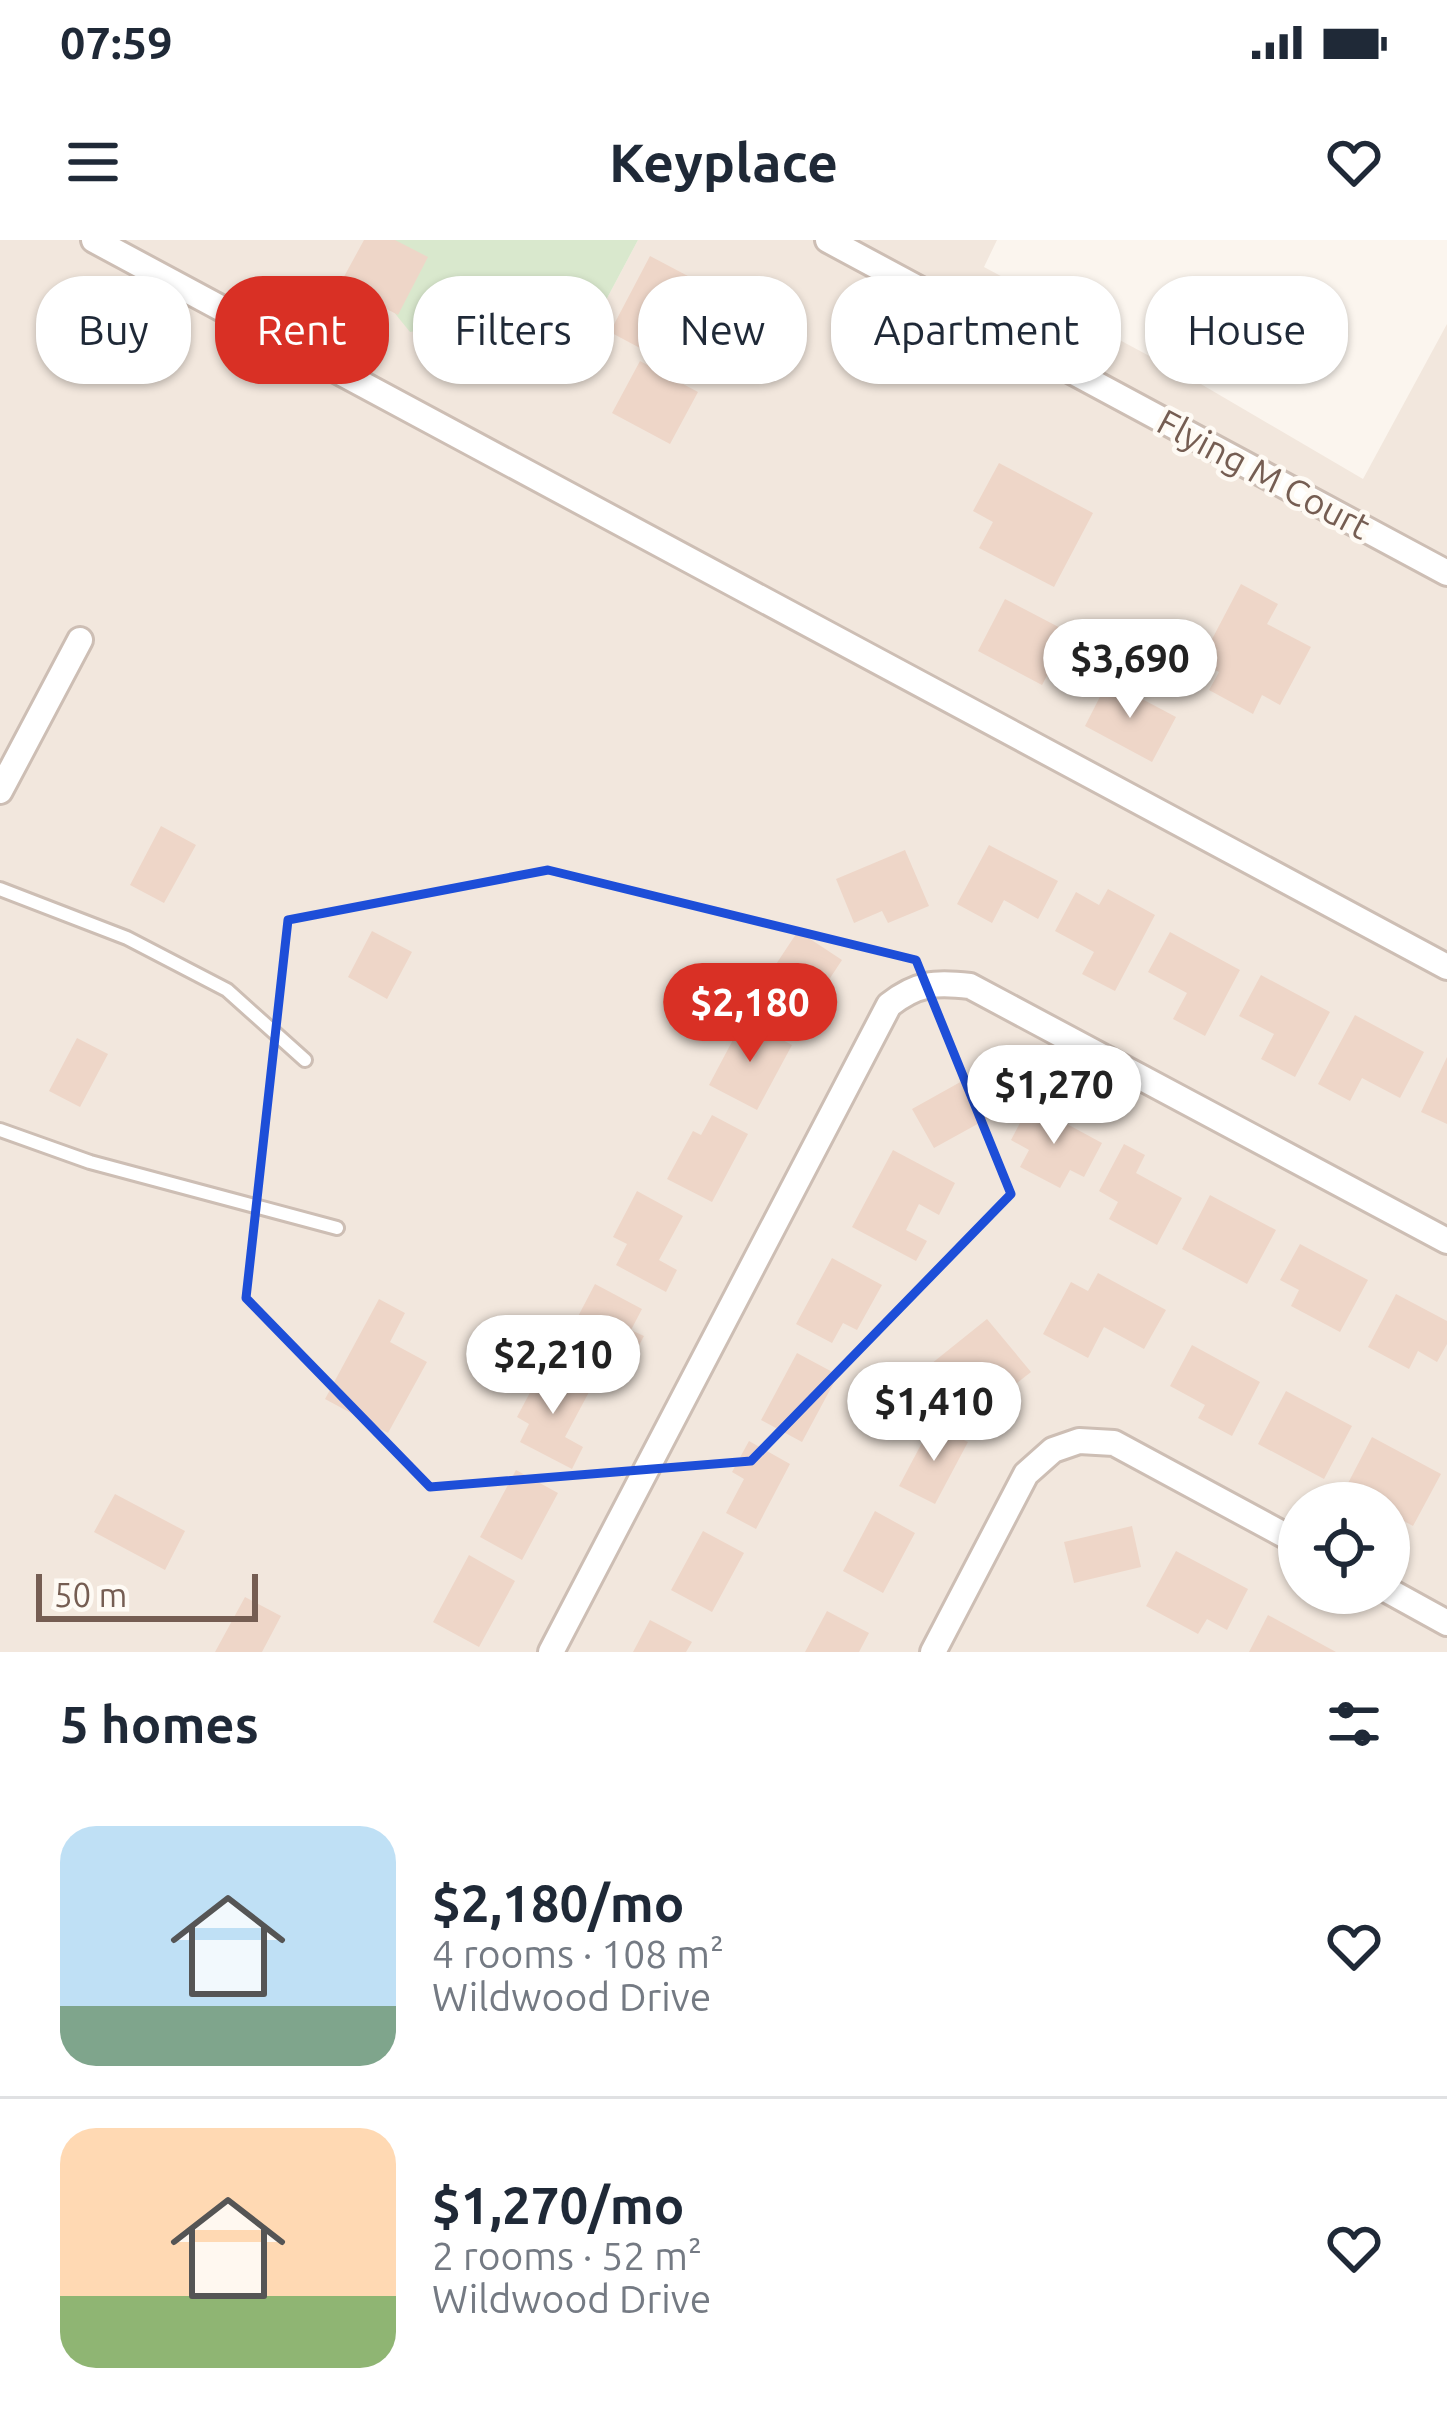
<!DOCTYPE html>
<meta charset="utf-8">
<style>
:root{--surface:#fff;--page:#f2f2f3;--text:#1f2937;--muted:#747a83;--line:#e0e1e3;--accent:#d93025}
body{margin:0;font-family:Ubuntu,sans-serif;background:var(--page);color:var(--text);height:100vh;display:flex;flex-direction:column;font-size:45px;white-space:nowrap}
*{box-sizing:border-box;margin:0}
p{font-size:39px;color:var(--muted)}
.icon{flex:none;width:66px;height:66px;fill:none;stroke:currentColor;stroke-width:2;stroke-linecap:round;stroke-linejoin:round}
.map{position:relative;height:1412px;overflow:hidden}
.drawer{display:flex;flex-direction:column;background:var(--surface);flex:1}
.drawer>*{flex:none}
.top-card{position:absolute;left:36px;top:36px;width:1377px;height:108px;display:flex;gap:24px}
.controls{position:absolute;left:1278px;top:1242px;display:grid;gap:24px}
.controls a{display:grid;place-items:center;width:132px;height:132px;border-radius:50%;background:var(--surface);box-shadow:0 3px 9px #0004;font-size:60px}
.scale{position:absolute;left:36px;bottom:30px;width:222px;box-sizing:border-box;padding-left:12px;border:6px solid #755d52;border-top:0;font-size:33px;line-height:42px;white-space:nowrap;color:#755d52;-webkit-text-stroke:9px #fefaf4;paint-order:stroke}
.price{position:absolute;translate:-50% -102px;padding:0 27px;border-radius:42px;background:#fff;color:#222;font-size:39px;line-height:78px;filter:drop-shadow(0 3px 6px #0008)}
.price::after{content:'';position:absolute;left:50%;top:72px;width:36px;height:27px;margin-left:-18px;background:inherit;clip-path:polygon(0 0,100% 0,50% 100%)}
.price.on{background:var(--accent);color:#fff}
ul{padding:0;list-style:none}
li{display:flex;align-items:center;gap:36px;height:300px;padding:0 60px}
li+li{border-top:3px solid var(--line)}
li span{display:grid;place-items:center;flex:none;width:336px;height:240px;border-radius:36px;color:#555}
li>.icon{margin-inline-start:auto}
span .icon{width:144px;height:144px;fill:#fffc;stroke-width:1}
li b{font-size:51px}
h2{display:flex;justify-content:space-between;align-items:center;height:144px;padding:0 60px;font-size:51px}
.chip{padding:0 42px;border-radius:48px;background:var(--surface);box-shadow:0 3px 9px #0004;font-size:42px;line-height:108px}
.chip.on{background:var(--accent);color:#fff}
.status{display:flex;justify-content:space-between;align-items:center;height:84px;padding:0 60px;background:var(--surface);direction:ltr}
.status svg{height:33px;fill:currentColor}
header{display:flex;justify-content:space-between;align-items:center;height:156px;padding:0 60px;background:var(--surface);font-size:54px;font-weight:600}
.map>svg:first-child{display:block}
.residential{fill:#f2e7dd;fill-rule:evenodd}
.green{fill:#d9e8cd}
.building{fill:#eed6c8}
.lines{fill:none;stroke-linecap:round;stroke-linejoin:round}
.service-casing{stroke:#cdbeb4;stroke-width:18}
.minor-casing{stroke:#cdbeb4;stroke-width:30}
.service{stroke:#fff;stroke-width:12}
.minor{stroke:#fff;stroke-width:24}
.marked{fill:none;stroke:#1d4ed8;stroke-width:9;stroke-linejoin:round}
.labels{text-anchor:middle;stroke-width:9;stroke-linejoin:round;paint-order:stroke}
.street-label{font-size:36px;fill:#755d52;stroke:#fefaf4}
</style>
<div class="status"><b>07:59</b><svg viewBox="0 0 49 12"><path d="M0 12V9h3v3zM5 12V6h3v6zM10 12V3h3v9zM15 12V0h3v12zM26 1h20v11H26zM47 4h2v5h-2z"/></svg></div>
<header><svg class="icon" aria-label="menu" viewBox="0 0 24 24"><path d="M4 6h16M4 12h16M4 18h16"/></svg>Keyplace<svg class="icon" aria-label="heart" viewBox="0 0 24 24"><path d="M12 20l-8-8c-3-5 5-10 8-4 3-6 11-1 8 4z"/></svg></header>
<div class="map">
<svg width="1447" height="1412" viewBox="0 0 1447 1412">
<rect width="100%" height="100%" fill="#fbf5ee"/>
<path class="residential" d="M0,0H395L392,4L429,90L452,85L513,114L575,106L604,64L638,0H997L984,27L1194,140L1363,239L1447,84V1412H0ZM1299,1263H1389V1353H1299Z"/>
<path class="green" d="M395,0H638L604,64L575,106L544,114H512L452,85L410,92L380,55Z"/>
<path class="building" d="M364,0H395L428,17L398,75L340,44Z
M650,16L722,54L681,130L610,92Z
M640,121L698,152L670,204L612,173Z
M999,223L1093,273L1054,347L979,308L993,282L973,271Z
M1241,344L1278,364L1267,384L1311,407L1280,465L1262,455L1253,474L1209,450L1219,432L1200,422Z
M1005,359L1070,393L1042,445L978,411Z
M1108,441L1176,477L1152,522L1085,486Z
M161,586L196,605L164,663L130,645Z
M989,605L1058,641L1038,679L1004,660L992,683L957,664Z
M905,610L929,666L888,683L882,671L854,683L836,639Z
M1108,649L1155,675L1115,751L1082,734L1094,712L1055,691L1076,652L1099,665Z
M372,691L412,712L387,759L348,737Z
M798,691L842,720L803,779L759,750Z
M1170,692L1240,730L1205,796L1173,779L1187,753L1148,732Z
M1261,735L1330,772L1295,837L1261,819L1274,794L1239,776Z
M1355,775L1424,812L1400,858L1362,838L1350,861L1318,844Z
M744,779L792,805L757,870L709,845Z
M77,798L108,814L80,867L49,851Z
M1447,817V884L1421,872Z
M989,826L1012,865L934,908L912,869Z
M1030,864L1102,903L1084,937L1070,930L1060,948L1020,927L1029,910L1011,900Z
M712,875L748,894L712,962L667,939L693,891L701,895Z
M1124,904L1145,915L1136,933L1182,958L1157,1005L1109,979L1118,962L1099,951Z
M893,910L955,943L939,975L919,964L906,990L927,1001L916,1021L852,987Z
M637,951L683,976L659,1020L677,1030L666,1052L616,1025L627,1004L613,997Z
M1210,955L1276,990L1247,1044L1182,1009Z
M1300,1004L1368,1040L1340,1092L1291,1066L1299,1050L1280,1040Z
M832,1018L882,1045L857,1090L843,1083L832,1103L796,1084Z
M1098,1033L1166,1070L1144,1109L1104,1087L1088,1118L1043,1094L1071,1042L1088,1051Z
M595,1044L642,1069L631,1090L644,1096L623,1135L580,1112L589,1095L573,1086Z
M1396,1054L1447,1081V1104L1437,1122L1418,1111L1409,1129L1368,1107Z
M379,1059L405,1073L390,1102L427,1122L388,1193L325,1159Z
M987,1079L1031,1132L993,1162L985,1153L967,1168L931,1124Z
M1192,1105L1260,1142L1232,1196L1198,1178L1205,1165L1170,1146Z
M797,1113L838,1135L802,1202L761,1180Z
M543,1128L589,1152L565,1197L583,1207L572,1229L520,1202L529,1184L517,1177Z
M1286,1151L1352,1186L1324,1239L1258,1204Z
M932,1184L968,1202L935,1264L899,1246Z
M1372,1197L1441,1234L1413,1286L1389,1273V1263H1370L1345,1249Z
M749,1201L790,1224L756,1289L726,1273L744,1239L732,1232Z
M516,1230L558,1253L522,1320L480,1297Z
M115,1254L185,1291L165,1330L94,1292Z
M875,1271L915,1293L883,1353L843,1331Z
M1132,1286L1141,1327L1074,1343L1064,1302Z
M703,1291L744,1313L712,1372L671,1350Z
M1176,1311L1248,1349L1227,1390L1207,1379L1198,1394L1146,1366Z
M469,1315L515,1341L479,1407L433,1382Z
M245,1357L281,1376L262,1412H215Z
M827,1371L869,1393L859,1412H805Z
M1268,1375L1336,1412H1249Z
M650,1380L692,1402L686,1412H633Z"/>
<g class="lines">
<g class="service-casing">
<path id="service" d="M0,649L127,698L227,750L305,820
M0,890L90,922L337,988"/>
</g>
<g class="minor-casing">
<path id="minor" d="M94,0L1447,727
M828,0L1447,333
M0,551L80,400
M1389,1351L1447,1383
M551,1412L889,765C917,743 935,742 970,746L1447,1001
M933,1412L1026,1234L1053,1210L1079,1201L1114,1203L1299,1303"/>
</g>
<use href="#service" class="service"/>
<use href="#minor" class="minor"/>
</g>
<path class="marked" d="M548,630L916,720L1011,954L751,1221L430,1247L246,1058L288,680Z"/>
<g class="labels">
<g class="street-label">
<text transform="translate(1264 234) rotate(28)" y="13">Flying M Court</text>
</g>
</g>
</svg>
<div class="controls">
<a><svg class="icon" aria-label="locate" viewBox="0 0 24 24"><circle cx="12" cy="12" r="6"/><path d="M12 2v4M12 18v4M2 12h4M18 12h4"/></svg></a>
</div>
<div class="scale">50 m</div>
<b class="price" style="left:1130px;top:481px">$3,690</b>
<b class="price on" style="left:750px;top:825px">$2,180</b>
<b class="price" style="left:1054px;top:907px">$1,270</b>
<b class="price" style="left:553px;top:1177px">$2,210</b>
<b class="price" style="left:934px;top:1224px">$1,410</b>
<div class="top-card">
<a class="chip">Buy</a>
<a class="chip on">Rent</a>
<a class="chip">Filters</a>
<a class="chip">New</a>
<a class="chip">Apartment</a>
<a class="chip">House</a>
</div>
</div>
<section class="drawer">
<h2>5 homes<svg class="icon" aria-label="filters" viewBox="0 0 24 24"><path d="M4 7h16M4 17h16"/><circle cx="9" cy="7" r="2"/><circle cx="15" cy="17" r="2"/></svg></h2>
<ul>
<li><span style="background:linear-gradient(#bfe0f5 75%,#7fa58c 0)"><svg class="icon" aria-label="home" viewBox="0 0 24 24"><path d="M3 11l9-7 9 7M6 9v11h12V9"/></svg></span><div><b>$2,180/mo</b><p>4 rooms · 108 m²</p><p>Wildwood Drive</p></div><svg class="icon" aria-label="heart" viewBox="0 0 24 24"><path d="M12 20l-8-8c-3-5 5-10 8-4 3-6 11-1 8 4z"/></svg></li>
<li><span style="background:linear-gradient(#ffd9b3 70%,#8fb573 0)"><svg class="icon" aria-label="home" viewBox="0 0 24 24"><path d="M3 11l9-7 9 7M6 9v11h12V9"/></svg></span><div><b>$1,270/mo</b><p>2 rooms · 52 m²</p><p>Wildwood Drive</p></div><svg class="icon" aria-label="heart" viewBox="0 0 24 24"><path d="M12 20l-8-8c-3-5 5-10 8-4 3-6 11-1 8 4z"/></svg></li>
</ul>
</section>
